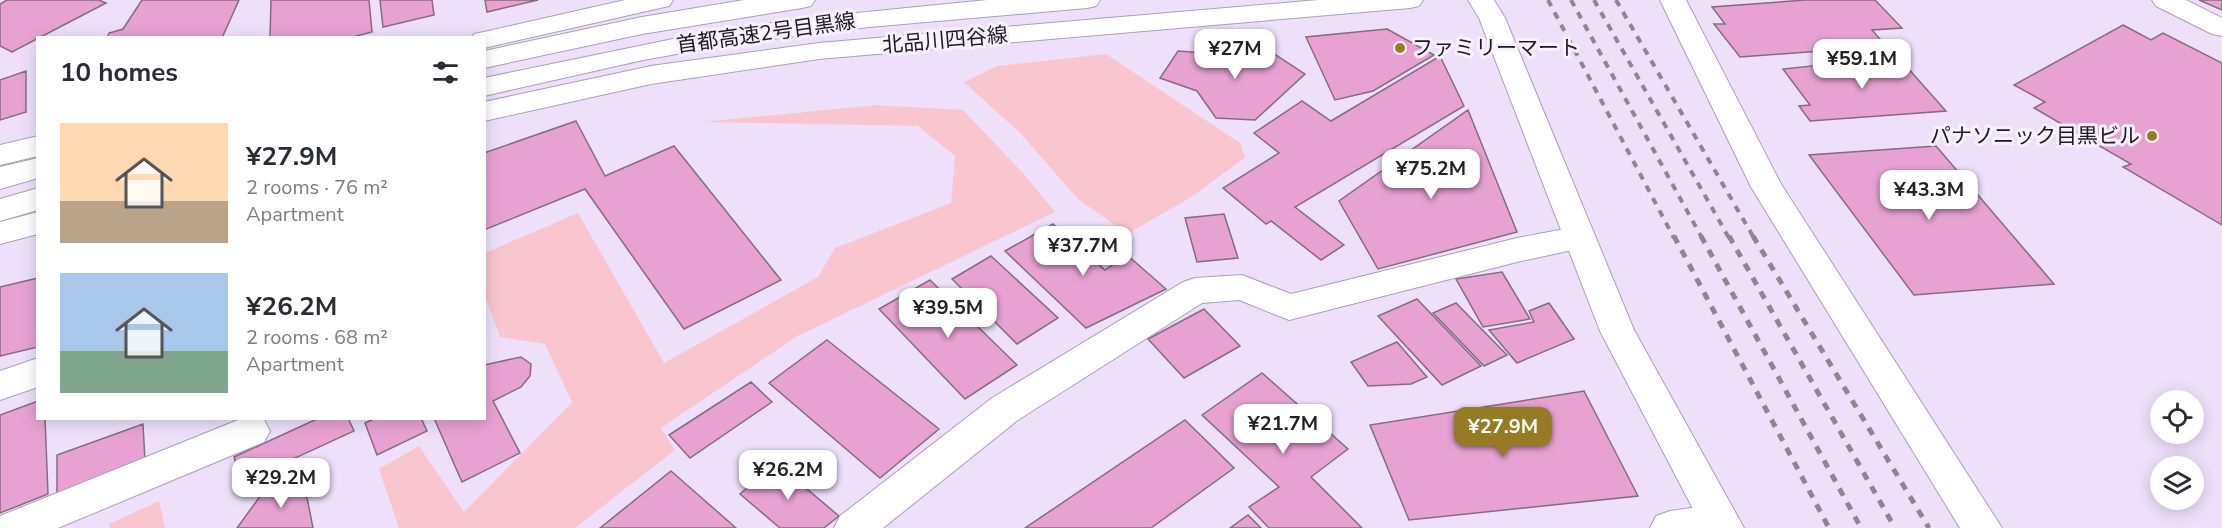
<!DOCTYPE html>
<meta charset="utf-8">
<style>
:root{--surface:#fff;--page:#f7f7f7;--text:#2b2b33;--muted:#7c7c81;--accent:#957c24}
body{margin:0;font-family:"Nunito Sans","Noto Sans JP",sans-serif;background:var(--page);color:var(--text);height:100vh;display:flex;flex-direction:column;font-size:22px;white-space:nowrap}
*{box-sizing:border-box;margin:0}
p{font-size:20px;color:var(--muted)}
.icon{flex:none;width:33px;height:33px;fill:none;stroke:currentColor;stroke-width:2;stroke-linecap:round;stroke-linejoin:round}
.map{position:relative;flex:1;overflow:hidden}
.sheet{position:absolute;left:36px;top:36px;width:450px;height:384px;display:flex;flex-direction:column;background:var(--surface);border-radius:0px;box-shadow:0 3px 15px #0003}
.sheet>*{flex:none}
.controls{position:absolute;left:2150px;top:390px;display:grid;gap:12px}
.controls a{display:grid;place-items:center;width:54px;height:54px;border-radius:50%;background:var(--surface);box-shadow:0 3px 15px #0003;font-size:30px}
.price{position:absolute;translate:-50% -51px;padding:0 14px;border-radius:12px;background:#fff;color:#222;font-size:20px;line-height:39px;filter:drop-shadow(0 2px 3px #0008)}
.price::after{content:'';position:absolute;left:50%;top:36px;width:18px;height:14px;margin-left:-9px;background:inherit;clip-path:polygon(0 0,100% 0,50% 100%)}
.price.current{background:var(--accent);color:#fff}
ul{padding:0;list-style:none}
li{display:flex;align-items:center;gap:18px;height:150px;padding:0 24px}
li span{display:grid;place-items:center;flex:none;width:168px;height:120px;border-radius:0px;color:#555}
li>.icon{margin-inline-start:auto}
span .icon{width:72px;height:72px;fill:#fffc;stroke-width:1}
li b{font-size:26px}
h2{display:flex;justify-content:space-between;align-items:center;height:72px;padding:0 24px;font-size:26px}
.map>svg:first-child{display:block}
.green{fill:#f9c6cf}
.building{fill:#e7a2d3;stroke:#856c7d;stroke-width:1.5}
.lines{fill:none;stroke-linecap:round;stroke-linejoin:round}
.minor-casing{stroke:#ab9eb7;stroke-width:2}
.tertiary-casing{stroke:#ab9eb7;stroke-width:2}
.secondary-casing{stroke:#ab9eb7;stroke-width:2}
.motorway-casing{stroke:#ab9eb7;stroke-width:2}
.minor{fill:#fff;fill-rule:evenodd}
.tertiary{fill:#fff;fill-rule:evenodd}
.secondary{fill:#fff;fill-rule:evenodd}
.motorway{fill:#fff;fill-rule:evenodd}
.rail-far1{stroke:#8e8497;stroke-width:4;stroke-dasharray:7 7;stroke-linecap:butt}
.rail{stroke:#8e8497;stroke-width:5;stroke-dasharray:8 8;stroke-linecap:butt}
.poi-dot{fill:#957c24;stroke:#f7f1fc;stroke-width:2}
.labels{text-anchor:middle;stroke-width:6;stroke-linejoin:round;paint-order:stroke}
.street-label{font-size:21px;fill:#1d1822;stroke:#f7f1fc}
.poi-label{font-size:21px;fill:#1d1822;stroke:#f7f1fc;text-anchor:start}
</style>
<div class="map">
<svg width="2222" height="528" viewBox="0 0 2222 528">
<rect width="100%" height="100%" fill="#eee0fb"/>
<path class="green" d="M1106,54L1240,143L1245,158L1188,199L1127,234L1078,199L1021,134L964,82L997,66Z
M876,105L963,110L1023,173L1055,212L796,337L661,428L675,450L575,528H399L379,469L419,446L464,512L572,402L545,344L500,337L485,296V253L578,213L664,363L818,277L835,248L951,203L955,156L918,126L703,122Z
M159,501L165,528H110L109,524Z"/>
<path class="building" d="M7,0H99L106,3L12,52L0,46V4Z
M142,0H239L222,38H107L109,33L123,29Z
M271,0H369L372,32L349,38H270Z
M380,0H432L434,15L383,27Z
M485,0H538L487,12Z
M1805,0H1875L1902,28L1872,30L1886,46L1740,57L1714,24H1725L1712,7Z
M2199,0H2222V10Z
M2123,25L2151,40L2163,33L2222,63V225L2123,167L2131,164L2034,108L2045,102L2014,85Z
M1387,29L1434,55L1373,91L1335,100L1306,37Z
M1256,42L1305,74L1255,120L1216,118L1197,91L1160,78L1178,51L1219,54Z
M1440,56L1464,106L1295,207L1344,245L1321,260L1271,221L1266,224L1223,188L1279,153L1254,133L1302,101L1331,121Z
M1898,57L1946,111L1810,121L1799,106L1810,105L1783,69Z
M26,71V112L0,120V80Z
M1468,110L1517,232L1378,269L1339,201Z
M576,121L605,176L674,146L781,280L684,329L585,189L484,230V153Z
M1936,146L2054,284L1914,295L1809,155Z
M1224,214L1238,258L1197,262L1185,218Z
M1053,224L1105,270L1127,255L1166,289L1086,328L1005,251Z
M991,256L1058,318L1017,344L952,279Z
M1502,272L1530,319L1483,327L1456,279Z
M38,278V347L0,356V287Z
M930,280L1017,365L965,399L879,309Z
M1417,299L1481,366L1442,385L1378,316Z
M1456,303L1507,355L1484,366L1433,313Z
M1549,303L1574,339L1517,363L1489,330L1534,322L1529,311Z
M1204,309L1240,346L1184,378L1148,339Z
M827,340L939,429L880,478L769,383Z
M1397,342L1427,377L1411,384L1368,386L1351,362Z
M521,357L531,364L530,376L521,387L493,401L520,453L462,482L434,418H484V365Z
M1262,373L1348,449L1311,477L1362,528H1269L1249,507L1279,487L1202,415Z
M751,382L772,402L690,458L669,435Z
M1584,391L1638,496L1409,520L1370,425Z
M38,401V418H45L48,494L0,513V415Z
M319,418H348L354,431L241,483L234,457Z
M376,418H421L427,431L377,455L365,423Z
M1185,420L1234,468L1151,528H1025Z
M143,424L145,461L57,495V455Z
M776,463L839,516L824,528H780L740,494Z
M671,471L736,528H600Z
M303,477L313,528H237L261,495Z
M1248,515L1261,528H1230Z"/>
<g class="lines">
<g class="minor-casing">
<path id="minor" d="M1660,0H1686L1781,184L2002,528H1960L1751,187Z
M1580,226L1591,230L1596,238L1591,246L1517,262L1289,320L1239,300L1202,303L1018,420L883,528H834L840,516L992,398L1183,282L1195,278L1242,275L1291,294L1517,238Z
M38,358V387L0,400V371Z
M243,418L264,420L270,431L264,442L58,528H0V516Z
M1719,504L1733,509L1739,521L1735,528H1650L1656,516L1670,511Z"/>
</g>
<g class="tertiary-casing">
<path id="tertiary" d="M1468,0H1494L1505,18L1634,330L1744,528H1703L1600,331L1479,18Z
M2152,0H2186L2222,18V36L2212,34L2156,6Z"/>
</g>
<g class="secondary-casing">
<path id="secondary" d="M625,0H673L669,6L484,48V38H472L474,34L484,32Z
M1318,0H1423L1419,6L1410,8L819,59L651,84L484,121V102L651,66L819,43Z
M38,136V156L0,165V145Z
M38,212V234L0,244V222Z"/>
</g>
<g class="motorway-casing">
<path id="motorway" d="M744,0H815L811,6L802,8L642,34L484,68V51L642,17Z
M987,0H1100L1096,6L1087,8L869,27L739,43L643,60L484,96V78L707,32L826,16Z
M38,158V178L0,189V167Z
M38,188V210L0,221V199Z"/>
</g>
<use href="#minor" class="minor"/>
<use href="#tertiary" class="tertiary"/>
<use href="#secondary" class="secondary"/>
<use href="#motorway" class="motorway"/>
<path class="rail-far1" d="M1548,0L1674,238
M1571,0L1702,238
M1594,0L1729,238
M1616,0L1754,238"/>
<path class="rail" d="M1674,236L1829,528
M1701,236L1861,528
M1729,236L1895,528
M1753,236L1929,528"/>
</g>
<g class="poi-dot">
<circle cx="1400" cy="48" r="6"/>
<circle cx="2152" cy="136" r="6"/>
</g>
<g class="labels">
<g class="street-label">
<text transform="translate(766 33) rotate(-8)" y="7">首都高速2号目黒線</text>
<text transform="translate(945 40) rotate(-5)" y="7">北品川四谷線</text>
</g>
<g class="poi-label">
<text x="1412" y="55">ファミリーマート</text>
<text x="2140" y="143" text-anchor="end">パナソニック目黒ビル</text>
</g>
</g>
</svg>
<div class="controls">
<a><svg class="icon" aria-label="locate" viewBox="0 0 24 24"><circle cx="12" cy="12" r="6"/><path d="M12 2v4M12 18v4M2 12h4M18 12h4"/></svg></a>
<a><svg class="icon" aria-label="layers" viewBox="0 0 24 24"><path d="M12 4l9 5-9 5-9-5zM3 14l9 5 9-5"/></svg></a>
</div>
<b class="price" style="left:1235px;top:80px">¥27M</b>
<b class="price" style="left:1862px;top:90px">¥59.1M</b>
<b class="price" style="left:1431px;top:200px">¥75.2M</b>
<b class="price" style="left:1929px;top:221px">¥43.3M</b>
<b class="price" style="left:1083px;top:277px">¥37.7M</b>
<b class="price" style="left:948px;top:339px">¥39.5M</b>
<b class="price" style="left:1283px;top:455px">¥21.7M</b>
<b class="price current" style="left:1503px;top:458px">¥27.9M</b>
<b class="price" style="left:788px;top:501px">¥26.2M</b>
<b class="price" style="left:281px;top:509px">¥29.2M</b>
<section class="sheet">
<h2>10 homes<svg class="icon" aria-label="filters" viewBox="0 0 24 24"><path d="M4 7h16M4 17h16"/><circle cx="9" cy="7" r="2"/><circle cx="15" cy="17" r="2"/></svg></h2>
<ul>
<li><span style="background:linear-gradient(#ffd9b3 65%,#b9a48a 0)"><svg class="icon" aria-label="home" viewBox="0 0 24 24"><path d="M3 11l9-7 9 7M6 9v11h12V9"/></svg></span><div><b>¥27.9M</b><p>2 rooms · 76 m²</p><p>Apartment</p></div></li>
<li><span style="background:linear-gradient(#a9c7e8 65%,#7fa58c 0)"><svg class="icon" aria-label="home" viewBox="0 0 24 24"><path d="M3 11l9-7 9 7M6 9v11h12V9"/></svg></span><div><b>¥26.2M</b><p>2 rooms · 68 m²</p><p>Apartment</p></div></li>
</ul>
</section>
</div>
